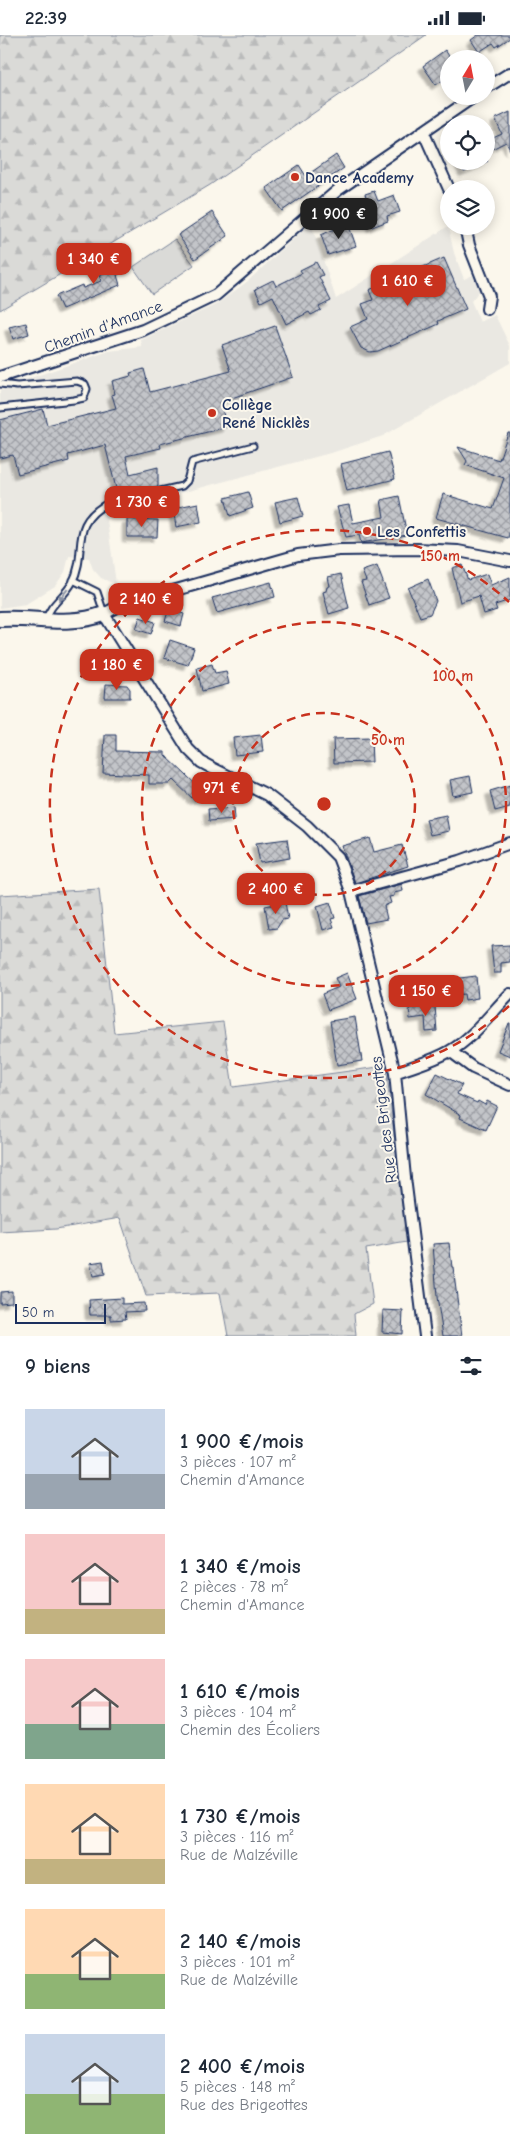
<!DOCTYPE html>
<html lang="fr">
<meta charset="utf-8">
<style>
:root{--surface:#fff;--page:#f6f6f7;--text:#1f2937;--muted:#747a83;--accent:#c8321e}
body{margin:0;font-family:"Comic Neue",sans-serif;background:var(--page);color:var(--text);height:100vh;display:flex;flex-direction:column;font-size:19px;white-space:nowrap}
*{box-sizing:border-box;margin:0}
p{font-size:16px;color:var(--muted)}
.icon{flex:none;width:28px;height:28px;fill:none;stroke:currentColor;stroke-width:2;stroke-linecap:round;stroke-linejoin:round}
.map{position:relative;height:1301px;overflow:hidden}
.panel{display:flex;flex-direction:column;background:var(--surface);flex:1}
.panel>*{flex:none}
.needle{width:32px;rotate:10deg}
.fabs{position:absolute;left:440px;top:15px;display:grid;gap:10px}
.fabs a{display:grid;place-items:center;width:55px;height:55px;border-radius:50%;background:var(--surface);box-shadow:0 2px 12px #0003;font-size:25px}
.scale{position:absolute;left:15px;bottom:12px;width:91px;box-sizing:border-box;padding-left:5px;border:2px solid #1b2f5e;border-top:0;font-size:14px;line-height:18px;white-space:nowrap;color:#1b2f5e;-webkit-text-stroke:4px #fbf7ec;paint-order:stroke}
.price{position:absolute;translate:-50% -42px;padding:0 11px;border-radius:10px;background:var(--accent);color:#fff;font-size:16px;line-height:32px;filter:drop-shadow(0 1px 2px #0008)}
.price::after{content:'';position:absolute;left:50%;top:30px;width:15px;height:11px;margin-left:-8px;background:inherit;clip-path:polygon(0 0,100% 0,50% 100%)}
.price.current{background:#222;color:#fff}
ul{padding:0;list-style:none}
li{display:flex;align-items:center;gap:15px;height:125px;padding:0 25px}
li span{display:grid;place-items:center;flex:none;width:140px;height:100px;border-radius:0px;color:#555}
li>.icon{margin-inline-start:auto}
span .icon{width:60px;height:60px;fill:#fffc;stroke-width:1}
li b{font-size:21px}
h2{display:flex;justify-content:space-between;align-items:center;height:60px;padding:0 25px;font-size:21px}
.status{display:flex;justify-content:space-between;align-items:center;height:35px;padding:0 25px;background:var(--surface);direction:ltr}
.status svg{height:14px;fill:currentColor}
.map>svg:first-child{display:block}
.built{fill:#eae8e2}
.forest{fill:url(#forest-firs);stroke:#7a849a}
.park{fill:#dadad7;stroke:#7a849a}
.building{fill:url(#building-cross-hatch);stroke:#1b2f5e;filter:url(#shadow)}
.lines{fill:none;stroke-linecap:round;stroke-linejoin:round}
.lane-casing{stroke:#1b2f5e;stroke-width:9}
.street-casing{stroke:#1b2f5e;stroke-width:14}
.secondary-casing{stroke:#1b2f5e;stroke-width:18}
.lane{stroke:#fbf7ec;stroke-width:5}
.street{stroke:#fbf7ec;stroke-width:10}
.secondary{stroke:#fbf7ec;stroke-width:14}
.oneway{fill:#8b93a5}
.ring{fill:none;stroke:#c8321e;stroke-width:2.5;stroke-dasharray:9 6}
.poi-dot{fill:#c8321e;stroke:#fbf7ec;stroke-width:2}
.labels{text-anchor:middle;stroke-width:4;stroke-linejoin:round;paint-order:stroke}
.poi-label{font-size:16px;font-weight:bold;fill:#1b2f5e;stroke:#fbf7ec;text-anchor:start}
.street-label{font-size:16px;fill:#1b2f5e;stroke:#fbf7ec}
.centre{fill:#c8321e;stroke:#fbf7ec;stroke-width:2.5}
.ring-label{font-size:15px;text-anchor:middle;font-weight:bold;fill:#c8321e;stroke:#fbf7ec;stroke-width:4;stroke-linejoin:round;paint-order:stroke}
</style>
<div class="status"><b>22:39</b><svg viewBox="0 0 49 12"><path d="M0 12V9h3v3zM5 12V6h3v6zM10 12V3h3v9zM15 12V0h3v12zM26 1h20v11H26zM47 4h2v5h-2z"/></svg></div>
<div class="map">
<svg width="510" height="1301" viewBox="0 0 510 1301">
<defs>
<pattern id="forest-firs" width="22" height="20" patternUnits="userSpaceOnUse" patternTransform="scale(1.25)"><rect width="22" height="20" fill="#dadad7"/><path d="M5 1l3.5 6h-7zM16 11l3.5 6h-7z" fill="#babbbb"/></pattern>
<pattern id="building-cross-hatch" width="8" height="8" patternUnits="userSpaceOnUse" patternTransform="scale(1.25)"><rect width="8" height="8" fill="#c3c5c9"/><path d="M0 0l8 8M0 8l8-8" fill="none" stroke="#9ea0a6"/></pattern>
<filter id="shadow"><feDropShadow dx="-4.5" dy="4.5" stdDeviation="1" flood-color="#0004"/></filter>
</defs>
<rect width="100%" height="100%" fill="#fbf7ec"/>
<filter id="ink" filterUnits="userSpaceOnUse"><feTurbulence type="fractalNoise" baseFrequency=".02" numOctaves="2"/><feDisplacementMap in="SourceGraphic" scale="10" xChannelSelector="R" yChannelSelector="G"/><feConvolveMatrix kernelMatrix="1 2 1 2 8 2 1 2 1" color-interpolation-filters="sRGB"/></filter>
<g filter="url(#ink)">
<path class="built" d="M311,188L336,264L447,192L451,198L450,200L454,218L464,244L473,240L480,255L471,266L480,287L495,280L510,311V328L383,401L334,417L106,478L116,548L110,547L101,543L93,534L89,523L69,521L65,537L55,551L26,569L0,573V355L19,354V347L109,316L142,312L141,305L217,269L248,246Z"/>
<path class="forest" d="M0,0H426L210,150L0,275Z
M99,854L114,998L223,987L233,1052L386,1031L407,1207L366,1214L373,1269L354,1279L356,1301H228L220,1258L146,1261L120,1183L56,1194L0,1197V860Z"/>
<path class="park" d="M175,204L194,230L152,259L133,232Z"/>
<path class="building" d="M478,0H510V3L496,12L493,8L479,17L471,5Z
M445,15L449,21V41L436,50L423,31Z
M510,77V115L506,107L486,117V106L502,99L495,84Z
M336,120L344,133L282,176L266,153L299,130L306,141Z
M459,126H488L464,137Z
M374,156L378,166L394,160L400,177L387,181L388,186L372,192L370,187L364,189L358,172L368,169L365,159Z
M212,177L228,201L195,224L178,200Z
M348,188L356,211L328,220L321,200Z
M119,222L123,232L121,238L117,240L120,250L62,274L56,261L82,250L83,253L101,246L99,240L106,237L102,229Z
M444,223L466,274L438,286L439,289L378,316L370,317L361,313L350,292L368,284L362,269L373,265L369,255Z
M316,227L323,240L319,242L331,266L319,272L321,275L311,280L309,277L286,289L273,261L261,267L255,254L273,245L276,251L302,238L300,235Z
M26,288L29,299L13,304L9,292Z
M275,291L293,342L220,367L227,392L160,409L161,413L126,421L130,439L158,432V451L118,461L105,410L68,420L69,426L18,439L13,420L0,423V385L43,374L47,390L116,373L112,360L115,359L112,346L131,341L130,338L144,334L150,357L231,336L222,310Z
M508,398H510V495L508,503L436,483L443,459L493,474L504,443L465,430L467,426L458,412L499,425Z
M388,417L395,444L347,456L341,429Z
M248,457L253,473L230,481L225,463Z
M399,461L407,500L361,508L359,500L346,502L337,472L349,470L353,488L384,482L381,465Z
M298,462L303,481L280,487L275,467Z
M198,468L201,487L176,492L173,473Z
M127,484L158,485L157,502H127Z
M462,530L468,545L487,539L491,550L510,542V565L495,570L497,575L484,579L479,561L460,567L452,533Z
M377,531L389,563L369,570L361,547L366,546L362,536Z
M341,539L349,573L329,579L323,557L326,556L327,552L330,551L328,542Z
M428,544L436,566L430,579L420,582L408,553Z
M271,547L275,562L217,578L212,563Z
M169,574L184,579L181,591L165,586Z
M140,582L155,587L151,599L136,594Z
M170,605L194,613L188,630L164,623Z
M212,629L215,638L226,636L229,649L202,656L197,633Z
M106,649L127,650L130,654V663H105Z
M105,700H116V716L165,717V720L207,760L194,765L173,745L169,749H149V740L103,738Z
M261,700L263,717L235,720L233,703Z
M371,703L372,727L334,728L333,704Z
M470,741L473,757L453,761L450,745Z
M510,750V772L495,776L490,756Z
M234,772L235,784L209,786L208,774Z
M446,780L449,796L430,800L426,784Z
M370,803L374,817L402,810L408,831L355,848L342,811Z
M287,804L290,823L260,828L256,808Z
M402,849L403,856L394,858V861L389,862L391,868L384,871L387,884L366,888L359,861Z
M285,867L288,884L282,885L277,893L269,894L265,871Z
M330,867L335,883L331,884L334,892L323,895L317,871Z
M510,910V927L501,928V938H494L491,911Z
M347,938L357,964L328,975L322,959L339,952L335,943Z
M476,941L478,963L465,965L464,959L454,960L452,944Z
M435,971L437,996L426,997L425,982L410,984L409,973Z
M355,982L362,1026L337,1030L330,986Z
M509,988H510V1021L498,1016Z
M437,1038L462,1050L457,1059L477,1068L478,1066L485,1070L487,1066L497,1071L486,1095L460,1083L461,1080L426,1059Z
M449,1208L452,1232H453L462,1301H443L437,1262L433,1209Z
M103,1226L105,1239L93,1241L90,1228Z
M12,1256V1267L0,1268V1257Z
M122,1263V1269L144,1268L145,1276L125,1277L126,1284L111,1285V1280H90L89,1265Z
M383,1275L403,1276L402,1299L382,1297Z"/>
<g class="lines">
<g class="lane-casing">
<path id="lane" d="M0,349L17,351L77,346L85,349L87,354L84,363L74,365L0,373
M73,545L97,557L104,578
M46,585C49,570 65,561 72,548C89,515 67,490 108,468L182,451L187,446L192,427L253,411"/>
</g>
<g class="street-casing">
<path id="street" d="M486,53L510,38
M423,96L449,154
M465,191L469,210L489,261L487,274
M0,342L143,295L216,260L338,155L475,61
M351,856L460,826L510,808
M450,1016L473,1033L510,1050
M395,1038C413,1031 433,1026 450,1016C472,1004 492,977 510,959
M425,1301L405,1143L395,1038L351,856L338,822L307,791L267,760L212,733L201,727L188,714L104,579L117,572L298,520L339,515L417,514L458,516L510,526"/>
</g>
<g class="secondary-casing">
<path id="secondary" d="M0,584C37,582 68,592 104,579"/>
</g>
<use href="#lane" class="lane"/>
<use href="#street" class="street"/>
<use href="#secondary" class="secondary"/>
</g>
<defs><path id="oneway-solid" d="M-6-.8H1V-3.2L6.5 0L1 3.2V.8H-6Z" transform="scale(1.25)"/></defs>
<use class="oneway" href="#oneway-solid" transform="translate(63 560) rotate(128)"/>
</g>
<g class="ring">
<circle cx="324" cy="769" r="91"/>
<circle cx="324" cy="769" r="182"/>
<path d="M509 971A274 274 0 1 1 509 567"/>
</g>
<g class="poi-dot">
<circle cx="295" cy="142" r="5"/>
<circle cx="212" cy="378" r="5"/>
<circle cx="367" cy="496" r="5"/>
</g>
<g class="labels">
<g class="poi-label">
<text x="305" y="148">Dance Academy</text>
<text x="222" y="375">Collège<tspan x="222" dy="18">René Nicklès</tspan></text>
<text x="377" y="502">Les Confettis</text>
</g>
<g class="street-label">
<text transform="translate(103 291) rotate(-20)" y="6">Chemin d'Amance</text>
<text transform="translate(383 1085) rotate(-97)" y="6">Rue des Brigeottes</text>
</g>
</g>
<circle cx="324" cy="769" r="8" class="centre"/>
<g class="ring-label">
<text x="440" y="526">150 m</text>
<text x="453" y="646">100 m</text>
<text x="388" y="710">50 m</text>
</g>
</svg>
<div class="fabs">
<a><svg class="needle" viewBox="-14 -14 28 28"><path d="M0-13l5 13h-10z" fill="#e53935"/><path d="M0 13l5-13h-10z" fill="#747a83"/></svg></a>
<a><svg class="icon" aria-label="locate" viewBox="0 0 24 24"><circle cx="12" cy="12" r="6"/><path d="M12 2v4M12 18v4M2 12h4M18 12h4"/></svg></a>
<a><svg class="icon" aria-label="layers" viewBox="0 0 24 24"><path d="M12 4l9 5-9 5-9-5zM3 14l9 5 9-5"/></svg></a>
</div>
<div class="scale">50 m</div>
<b class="price current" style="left:339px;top:205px">1 900 €</b>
<b class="price" style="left:94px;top:250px">1 340 €</b>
<b class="price" style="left:408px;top:272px">1 610 €</b>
<b class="price" style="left:142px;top:493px">1 730 €</b>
<b class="price" style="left:146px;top:590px">2 140 €</b>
<b class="price" style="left:117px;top:656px">1 180 €</b>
<b class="price" style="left:222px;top:779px">971 €</b>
<b class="price" style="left:276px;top:880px">2 400 €</b>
<b class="price" style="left:426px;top:982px">1 150 €</b>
</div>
<section class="panel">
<h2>9 biens<svg class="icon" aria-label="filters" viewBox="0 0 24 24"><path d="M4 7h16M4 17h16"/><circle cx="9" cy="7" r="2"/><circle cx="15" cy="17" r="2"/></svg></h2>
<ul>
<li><span style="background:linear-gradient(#c9d6e8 65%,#9aa5b1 0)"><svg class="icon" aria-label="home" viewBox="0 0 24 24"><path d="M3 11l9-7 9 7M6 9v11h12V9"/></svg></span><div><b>1 900 €/mois</b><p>3 pièces · 107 m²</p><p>Chemin d'Amance</p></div></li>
<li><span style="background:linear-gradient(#f6c9c9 75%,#c2b280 0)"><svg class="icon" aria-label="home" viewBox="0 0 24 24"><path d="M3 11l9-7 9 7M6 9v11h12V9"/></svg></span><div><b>1 340 €/mois</b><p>2 pièces · 78 m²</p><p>Chemin d'Amance</p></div></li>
<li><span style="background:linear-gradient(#f6c9c9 65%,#7fa58c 0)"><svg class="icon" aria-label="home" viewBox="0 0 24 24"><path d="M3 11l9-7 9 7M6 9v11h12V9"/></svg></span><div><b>1 610 €/mois</b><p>3 pièces · 104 m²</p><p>Chemin des Écoliers</p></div></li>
<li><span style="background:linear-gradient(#ffd9b3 75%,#c2b280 0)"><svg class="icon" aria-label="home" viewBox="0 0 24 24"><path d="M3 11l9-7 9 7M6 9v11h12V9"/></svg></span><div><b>1 730 €/mois</b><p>3 pièces · 116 m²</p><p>Rue de Malzéville</p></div></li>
<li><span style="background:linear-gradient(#ffd9b3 65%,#8fb573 0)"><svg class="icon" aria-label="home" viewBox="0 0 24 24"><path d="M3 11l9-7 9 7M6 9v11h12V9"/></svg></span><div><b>2 140 €/mois</b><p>3 pièces · 101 m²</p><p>Rue de Malzéville</p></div></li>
<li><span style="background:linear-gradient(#c9d6e8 60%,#8fb573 0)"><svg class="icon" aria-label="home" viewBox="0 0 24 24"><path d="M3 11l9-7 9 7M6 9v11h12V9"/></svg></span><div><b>2 400 €/mois</b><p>5 pièces · 148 m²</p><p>Rue des Brigeottes</p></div></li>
</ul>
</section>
